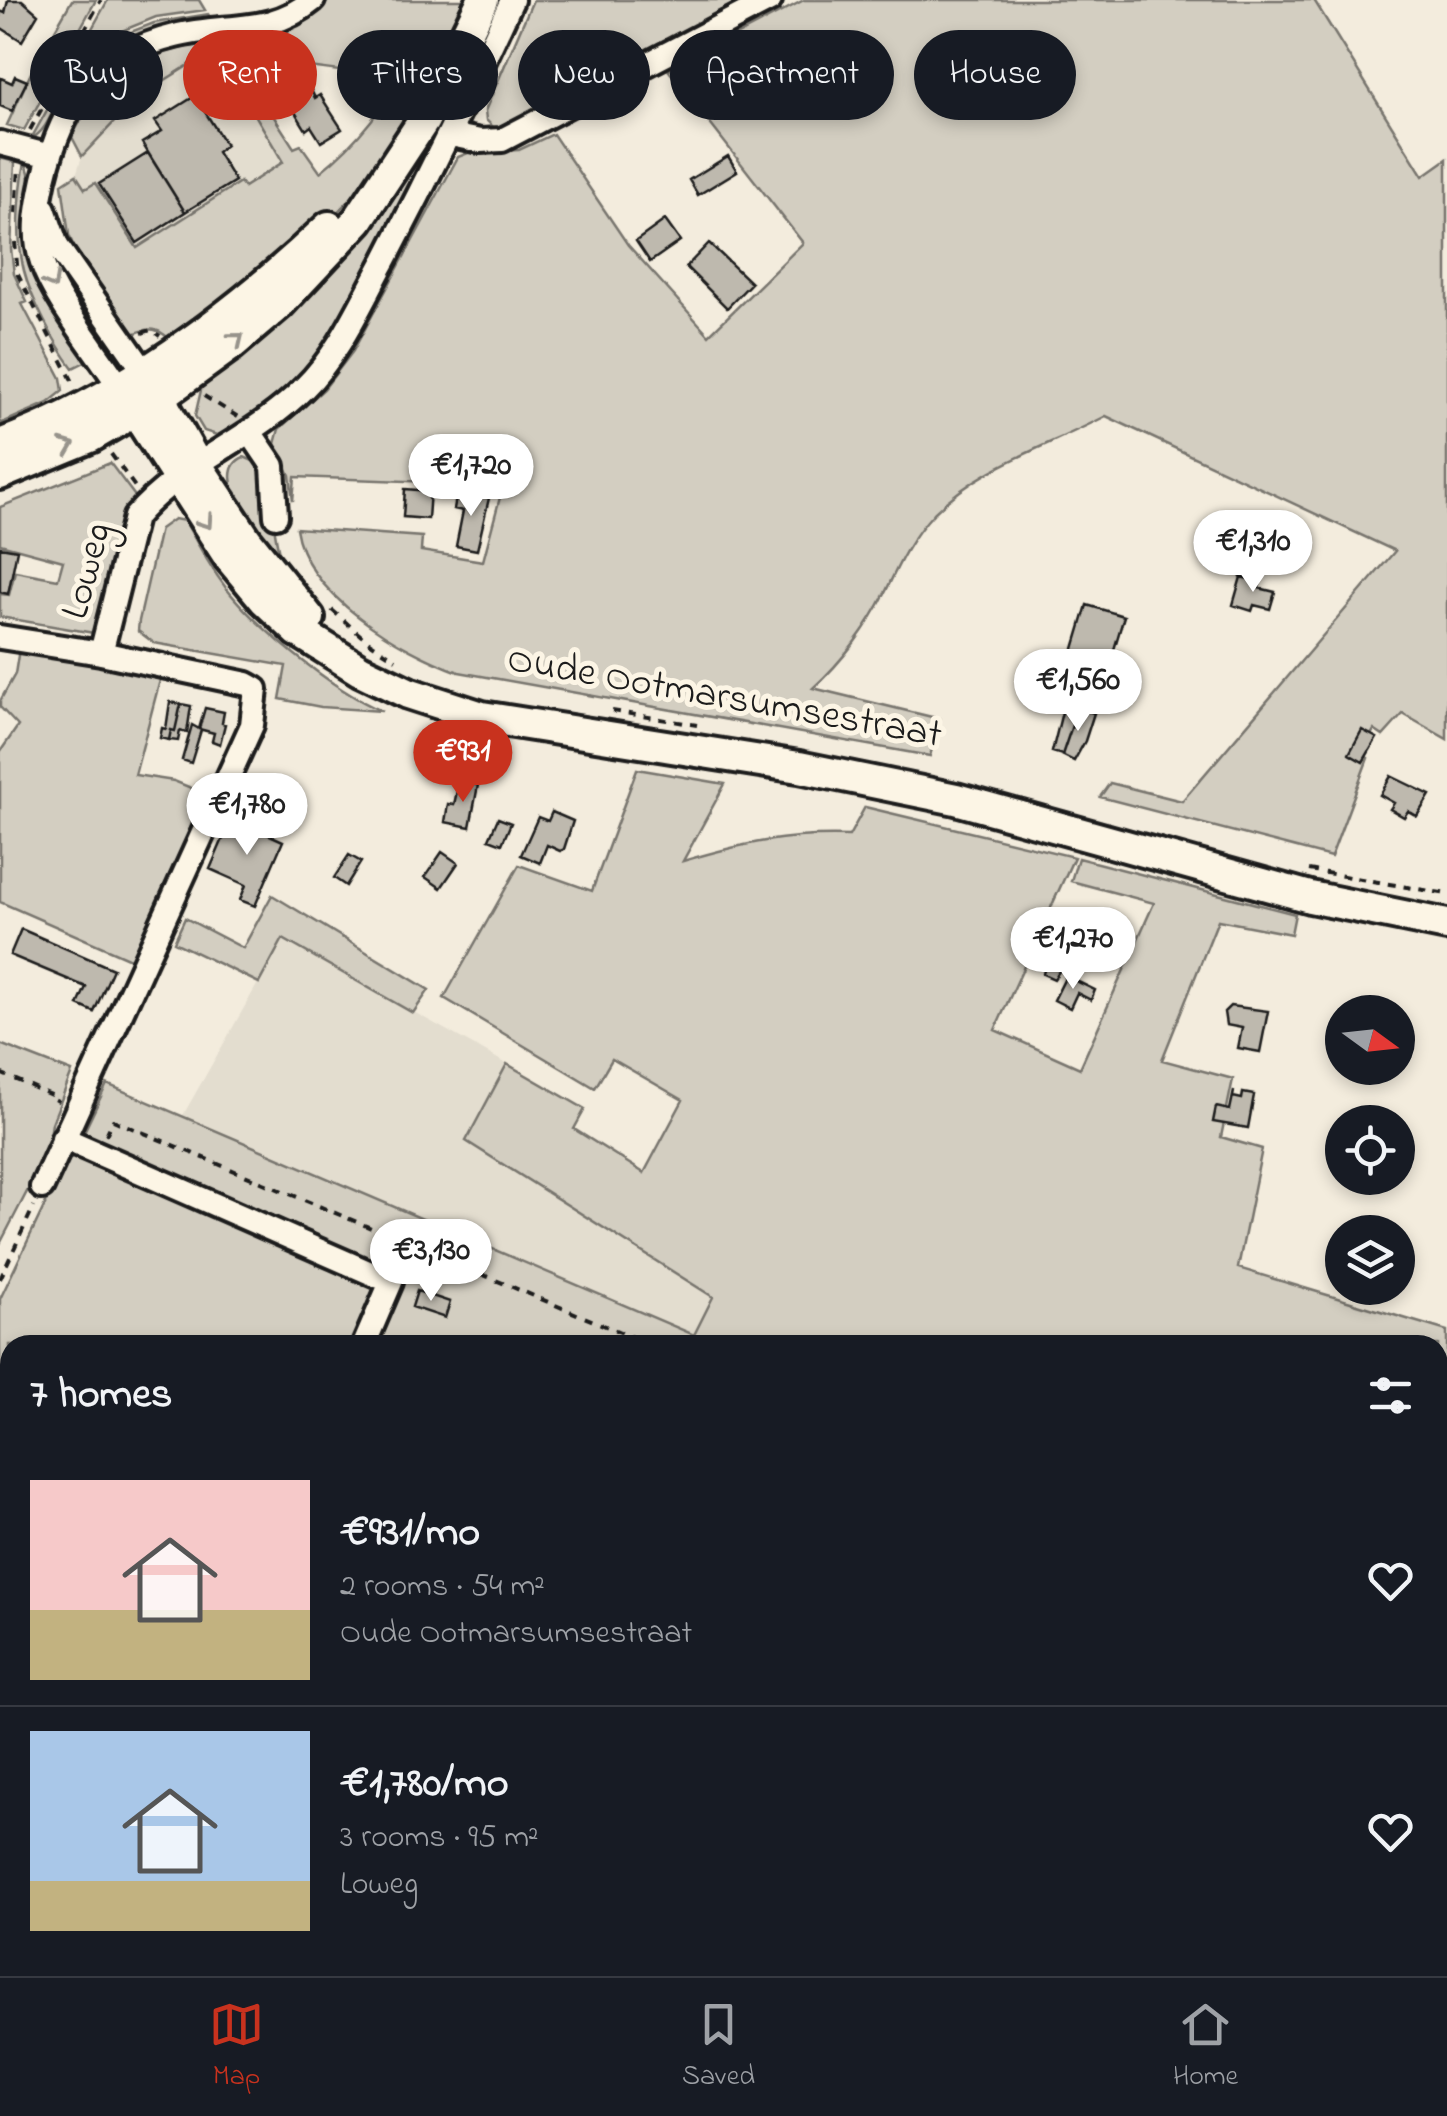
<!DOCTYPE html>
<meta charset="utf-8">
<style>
:root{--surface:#171b24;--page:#242831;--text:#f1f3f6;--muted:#9ea1a6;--line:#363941;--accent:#c8321e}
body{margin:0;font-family:"Indie Flower",sans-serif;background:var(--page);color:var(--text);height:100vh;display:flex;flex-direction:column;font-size:38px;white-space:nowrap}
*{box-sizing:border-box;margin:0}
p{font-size:32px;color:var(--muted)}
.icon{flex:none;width:55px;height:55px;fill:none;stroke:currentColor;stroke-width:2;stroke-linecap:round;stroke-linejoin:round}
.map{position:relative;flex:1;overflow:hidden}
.details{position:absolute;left:0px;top:1335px;width:1448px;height:642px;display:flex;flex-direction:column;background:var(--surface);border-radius:30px 30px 0 0;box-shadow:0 5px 15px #0003}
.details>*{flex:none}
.guide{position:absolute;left:30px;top:30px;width:1388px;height:90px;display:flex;gap:20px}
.needle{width:65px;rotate:105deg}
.controls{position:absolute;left:1325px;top:995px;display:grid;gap:20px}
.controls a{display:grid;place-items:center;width:90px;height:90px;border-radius:50%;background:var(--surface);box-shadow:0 5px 15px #0003;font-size:50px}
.price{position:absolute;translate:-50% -85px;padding:0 22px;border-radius:35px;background:#fff;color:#222;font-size:32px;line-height:65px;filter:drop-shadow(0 2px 5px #0008)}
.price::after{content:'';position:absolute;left:50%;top:60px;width:30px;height:22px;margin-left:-15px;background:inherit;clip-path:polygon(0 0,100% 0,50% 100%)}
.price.current{background:var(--accent);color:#fff}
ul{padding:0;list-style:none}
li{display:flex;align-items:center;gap:30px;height:250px;padding:0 30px}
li+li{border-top:2px solid var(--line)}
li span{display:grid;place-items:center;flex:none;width:280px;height:200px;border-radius:0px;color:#555}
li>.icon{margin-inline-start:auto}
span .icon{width:120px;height:120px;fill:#fffc;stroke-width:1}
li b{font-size:42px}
h2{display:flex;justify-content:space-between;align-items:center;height:120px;padding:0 30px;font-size:42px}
.tag{padding:0 35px;border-radius:45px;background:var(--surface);box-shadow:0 5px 15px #0003;font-size:35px;line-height:90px}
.tag.current{background:var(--accent);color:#fff}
.dock{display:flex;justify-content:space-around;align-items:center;height:140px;border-top:2px solid var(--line);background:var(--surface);font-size:28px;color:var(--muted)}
.dock a{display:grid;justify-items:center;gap:5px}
.dock .current{color:var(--accent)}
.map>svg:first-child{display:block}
.built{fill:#e3ddcf}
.green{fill:#d3cec1;stroke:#78756e;stroke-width:2.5}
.building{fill:#beb9ae;stroke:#1c1c1c;stroke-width:2.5}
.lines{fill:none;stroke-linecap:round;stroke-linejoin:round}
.minor-casing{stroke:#1c1c1c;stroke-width:30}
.major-casing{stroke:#1c1c1c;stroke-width:38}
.path{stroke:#1c1c1c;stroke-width:4;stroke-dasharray:8 8;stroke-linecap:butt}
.minor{stroke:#fcf5e5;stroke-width:22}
.major{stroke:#fcf5e5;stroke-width:30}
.oneway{stroke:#97938b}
.labels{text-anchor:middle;stroke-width:10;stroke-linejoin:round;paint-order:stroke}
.street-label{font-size:40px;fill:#1c1c1c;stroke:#fcf5e5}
</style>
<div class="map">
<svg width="1447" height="1976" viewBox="0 0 1447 1976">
<rect width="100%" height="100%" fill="#f3ecdd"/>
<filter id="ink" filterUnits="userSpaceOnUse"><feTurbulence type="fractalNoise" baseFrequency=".01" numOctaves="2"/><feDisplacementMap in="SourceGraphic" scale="20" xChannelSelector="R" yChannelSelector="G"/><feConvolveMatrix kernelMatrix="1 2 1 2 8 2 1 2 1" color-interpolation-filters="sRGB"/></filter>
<g filter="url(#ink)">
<path class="built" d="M194,62L216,71L225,65L284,163L243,188L239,183L137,248L95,183L85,189L76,175L82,156L138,97Z
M283,939L507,1064L466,1141L713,1297L694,1336L182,1117Z"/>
<path class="green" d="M72,0H96L24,130L7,125L35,64Z
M108,0H199L205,10L156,17L107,37L89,34Z
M329,0H472L419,108L366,182L326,224L174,346C161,326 149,326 129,336L119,322V313L87,265L80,262L69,235L62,184L76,175L85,189L95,183L137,248L240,182L244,187L283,162L234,79L245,72L294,148L301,145L320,172C344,153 406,93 395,60L382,54L355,73L263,61L253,66L247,50L254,38C283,33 309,23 329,0Z
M533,0H761L512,129L496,130L486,120L485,111Z
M804,0H1314L1423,176L1447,159V739L1403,714L1383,736L1374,730L1360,753L1368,758L1331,857L1100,797L1110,783L1182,801L1395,551L1106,416C1047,447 983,465 934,513C912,536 899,563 886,591C869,626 842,662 813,688L940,719L930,756L459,672C401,651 306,596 296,528L422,537L421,551L483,561L511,456L474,446L462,483L295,477L293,501L290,475L275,444L279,429L324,389L353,351L458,157L468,153L519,150L553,134L628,245L709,335L803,243L669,71Z
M208,14L212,20C153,27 98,45 62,95C52,110 48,130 31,139L87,38L105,42L154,23Z
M214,43L227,52L225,65L216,72L194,62L138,97L82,156L72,137C102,73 146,50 214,43Z
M462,97L363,288L308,374L234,432L220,436L204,431L195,416L202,386L318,287L380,218Z
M0,158L15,162L11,249L14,274L27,302L22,304L61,378L63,391L48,403L0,424Z
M25,162C38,185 25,234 30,263C36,296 66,329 83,357L85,362L73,368C55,344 31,299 24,271C16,239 19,194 25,162Z
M244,457L260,464C274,494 271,528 281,560C262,545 206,472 244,457Z
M110,463L137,499L102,616L94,633L0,617V594L9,595L15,571L58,579L63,561L0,544V507Z
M174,519L185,521C196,541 207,562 221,581C250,623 334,691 382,711L321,707L280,699L286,666L154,643L138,631L139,621L160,529Z
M19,649L148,671L160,680L135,775L174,781L211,796L137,962L0,902V752L18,726L0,707V701L15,674Z
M637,769L725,784L683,861C744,843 786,834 849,836L865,807L1074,857L995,1030L1080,1068L1154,903L1071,881L1078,858L1295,914L1291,934L1218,920L1162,1060L1233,1079L1221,1137L1262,1149L1238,1268L1447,1331V1543L1438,1618V1345H10V1483L0,1476V1299L71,1150L82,1136L107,1084L694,1335L713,1297L466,1141L507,1064L585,1109L574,1129L644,1173L683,1100L612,1059L595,1088L444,998L519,865L592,891Z
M272,895L429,990L413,1013L283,939L259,983L174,942L185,918L243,948Z
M0,1044L72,1072L52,1123L48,1151L0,1244Z
M1438,1743L1447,1750V1917L1438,1925Z
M49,1968H1419L1424,1976H490L481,1972L478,1976H43Z"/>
<path class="building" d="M8,0H22L38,14L22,41L0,27V11L5,13Z
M15,76L27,81L12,111L0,106V81L1,78L12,83Z
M297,83L311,90L315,98L320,95L342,129L321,142L311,126L306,130L295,112L284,106Z
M195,96L226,145L217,152L235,181L185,212L142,143L162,131L155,121Z
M148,153L185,212L137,243L99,184Z
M728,156L737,171L698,195L689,180Z
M665,220L680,241L650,262L636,241Z
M709,243L751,283L727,308L686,267Z
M471,467L493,471L490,488L468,484Z
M405,489L430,491L428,519L403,517Z
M457,492L489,498L477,550L456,546L463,511L454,509Z
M0,547L17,550L8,594L0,592Z
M1241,577L1260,582L1259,588L1275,592L1270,609L1254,605L1252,611L1233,605Z
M1087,605L1124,616L1105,680L1068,669Z
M170,702L181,704L175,731L171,730L169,740L160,738L162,728L166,729Z
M181,704L191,706L187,733L180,731L178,741L169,740L171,730L175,731Z
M1064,704L1078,708L1062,755L1052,752Z
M205,708L224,712L222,723L225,724L220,744L212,741L214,733L199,729Z
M1078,708L1094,713L1085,741L1074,761L1062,755Z
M192,725L201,730L191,763L182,760Z
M1362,730L1377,738L1363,762L1349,754Z
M1391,776L1430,795L1417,816L1408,811L1404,817L1390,809L1394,803L1380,795Z
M459,781L478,785L470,827L445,822L448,804L454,805Z
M552,812L573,821L564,849L560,851L547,845L540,863L521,855L538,817L548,821Z
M232,818L283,841L255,906L240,900L246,885L210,869Z
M498,818L511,823L502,844L489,839Z
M442,852L458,863L441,888L425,877Z
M349,855L361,862L346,886L334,878Z
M1068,928L1085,936L1075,959L1069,956L1054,979L1043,974L1045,966L1054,947L1058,949Z
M21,929L113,969L94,1012L78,1005L86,987L10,955Z
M1066,976L1095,990L1091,1000L1077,993L1070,1008L1054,1000Z
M1230,1006L1268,1011L1260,1052L1238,1048L1242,1028L1226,1025L1224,1012Z
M1234,1091L1233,1097L1242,1099L1243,1093L1254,1095L1248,1128L1213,1122L1216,1107L1230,1110Z
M417,1291L450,1302L445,1318L412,1307Z"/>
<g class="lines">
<g class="minor-casing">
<path id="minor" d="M451,135L480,141L502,140L770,0
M0,143L50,156
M44,209L57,246L144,371
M119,386C96,350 55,301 42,262C32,235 38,207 44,179C62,103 96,55 175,36C225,23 270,36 313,0
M250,432L273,466L276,516
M0,637L101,653L247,684L256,689L252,725L42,1187
M101,653L135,517C181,463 254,439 304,388C340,353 361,303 385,260C430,174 472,88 512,0
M63,1138L391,1282L364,1345"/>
</g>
<g class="major-casing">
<path id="major" d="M151,383L198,467L247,541L309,618
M119,386L229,557L264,599L298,631L360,670L408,693L482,717L799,767L956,799L1310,897L1447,925
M0,445C122,400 235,316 329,227
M0,474L90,437L159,397L232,344L279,304L358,220L424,120L483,0"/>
</g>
<path class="path" d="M82,32L95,39L110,38
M30,130L101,0
M16,213L19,168
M15,242L18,275L74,384
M142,333L151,330L160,336
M204,396L238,417
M111,454L135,487
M332,610L366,640L396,659
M612,711L697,725
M1309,870L1447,894
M0,1073L58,1098L56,1102
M106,1135L113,1120L651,1345
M0,1279L34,1206"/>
<use href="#minor" class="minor"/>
<use href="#major" class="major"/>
</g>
<defs><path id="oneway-chevron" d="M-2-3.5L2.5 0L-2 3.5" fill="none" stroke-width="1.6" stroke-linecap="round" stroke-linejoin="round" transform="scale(2.5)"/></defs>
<g class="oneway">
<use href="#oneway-chevron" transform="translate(52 282) rotate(61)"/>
<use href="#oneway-chevron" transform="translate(237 339) rotate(-39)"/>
<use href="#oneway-chevron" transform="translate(68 446) rotate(-22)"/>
<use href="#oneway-chevron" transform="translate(206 522) rotate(56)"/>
</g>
</g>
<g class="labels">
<g class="street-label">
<text transform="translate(84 570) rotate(-75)" y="14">Loweg</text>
<text transform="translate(725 694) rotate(10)" y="14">Oude Ootmarsumsestraat</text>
</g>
</g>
</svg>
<div class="controls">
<a><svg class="needle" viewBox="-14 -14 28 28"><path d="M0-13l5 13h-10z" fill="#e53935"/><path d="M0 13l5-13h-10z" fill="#9ea1a6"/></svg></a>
<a><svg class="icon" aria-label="locate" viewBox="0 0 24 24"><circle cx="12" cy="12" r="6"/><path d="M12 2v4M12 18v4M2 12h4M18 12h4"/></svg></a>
<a><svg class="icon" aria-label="layers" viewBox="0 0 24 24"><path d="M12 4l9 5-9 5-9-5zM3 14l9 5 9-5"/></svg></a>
</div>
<b class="price" style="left:471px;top:519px">€1,720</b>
<b class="price" style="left:1253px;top:595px">€1,310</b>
<b class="price" style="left:1078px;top:734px">€1,560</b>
<b class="price current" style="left:463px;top:805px">€931</b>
<b class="price" style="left:247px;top:858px">€1,780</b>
<b class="price" style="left:1073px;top:992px">€1,270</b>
<b class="price" style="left:431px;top:1304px">€3,130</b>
<div class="guide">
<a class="tag">Buy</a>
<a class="tag current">Rent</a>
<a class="tag">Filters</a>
<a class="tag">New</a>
<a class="tag">Apartment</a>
<a class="tag">House</a>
</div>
<section class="details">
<h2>7 homes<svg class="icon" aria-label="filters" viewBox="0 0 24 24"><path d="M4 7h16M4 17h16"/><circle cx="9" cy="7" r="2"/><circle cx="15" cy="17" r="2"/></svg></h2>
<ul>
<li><span style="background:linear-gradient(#f6c9c9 65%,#c2b280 0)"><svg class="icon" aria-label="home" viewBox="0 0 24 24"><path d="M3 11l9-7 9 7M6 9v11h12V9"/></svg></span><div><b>€931/mo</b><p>2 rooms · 54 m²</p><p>Oude Ootmarsumsestraat</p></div><svg class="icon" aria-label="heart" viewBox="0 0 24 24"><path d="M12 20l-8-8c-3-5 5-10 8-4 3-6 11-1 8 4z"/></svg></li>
<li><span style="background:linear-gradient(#a9c7e8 75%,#c2b280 0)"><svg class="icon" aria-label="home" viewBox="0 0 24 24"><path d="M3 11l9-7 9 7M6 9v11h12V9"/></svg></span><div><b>€1,780/mo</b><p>3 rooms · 95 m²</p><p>Loweg</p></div><svg class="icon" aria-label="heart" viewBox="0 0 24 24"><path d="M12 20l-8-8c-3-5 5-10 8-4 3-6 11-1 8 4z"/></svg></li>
</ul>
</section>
</div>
<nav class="dock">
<a class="current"><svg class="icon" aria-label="map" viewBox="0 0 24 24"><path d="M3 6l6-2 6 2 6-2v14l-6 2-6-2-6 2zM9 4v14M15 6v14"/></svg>Map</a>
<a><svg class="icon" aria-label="saved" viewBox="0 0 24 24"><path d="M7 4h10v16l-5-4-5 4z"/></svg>Saved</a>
<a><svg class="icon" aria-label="home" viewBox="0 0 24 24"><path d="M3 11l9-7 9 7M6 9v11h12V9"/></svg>Home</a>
</nav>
